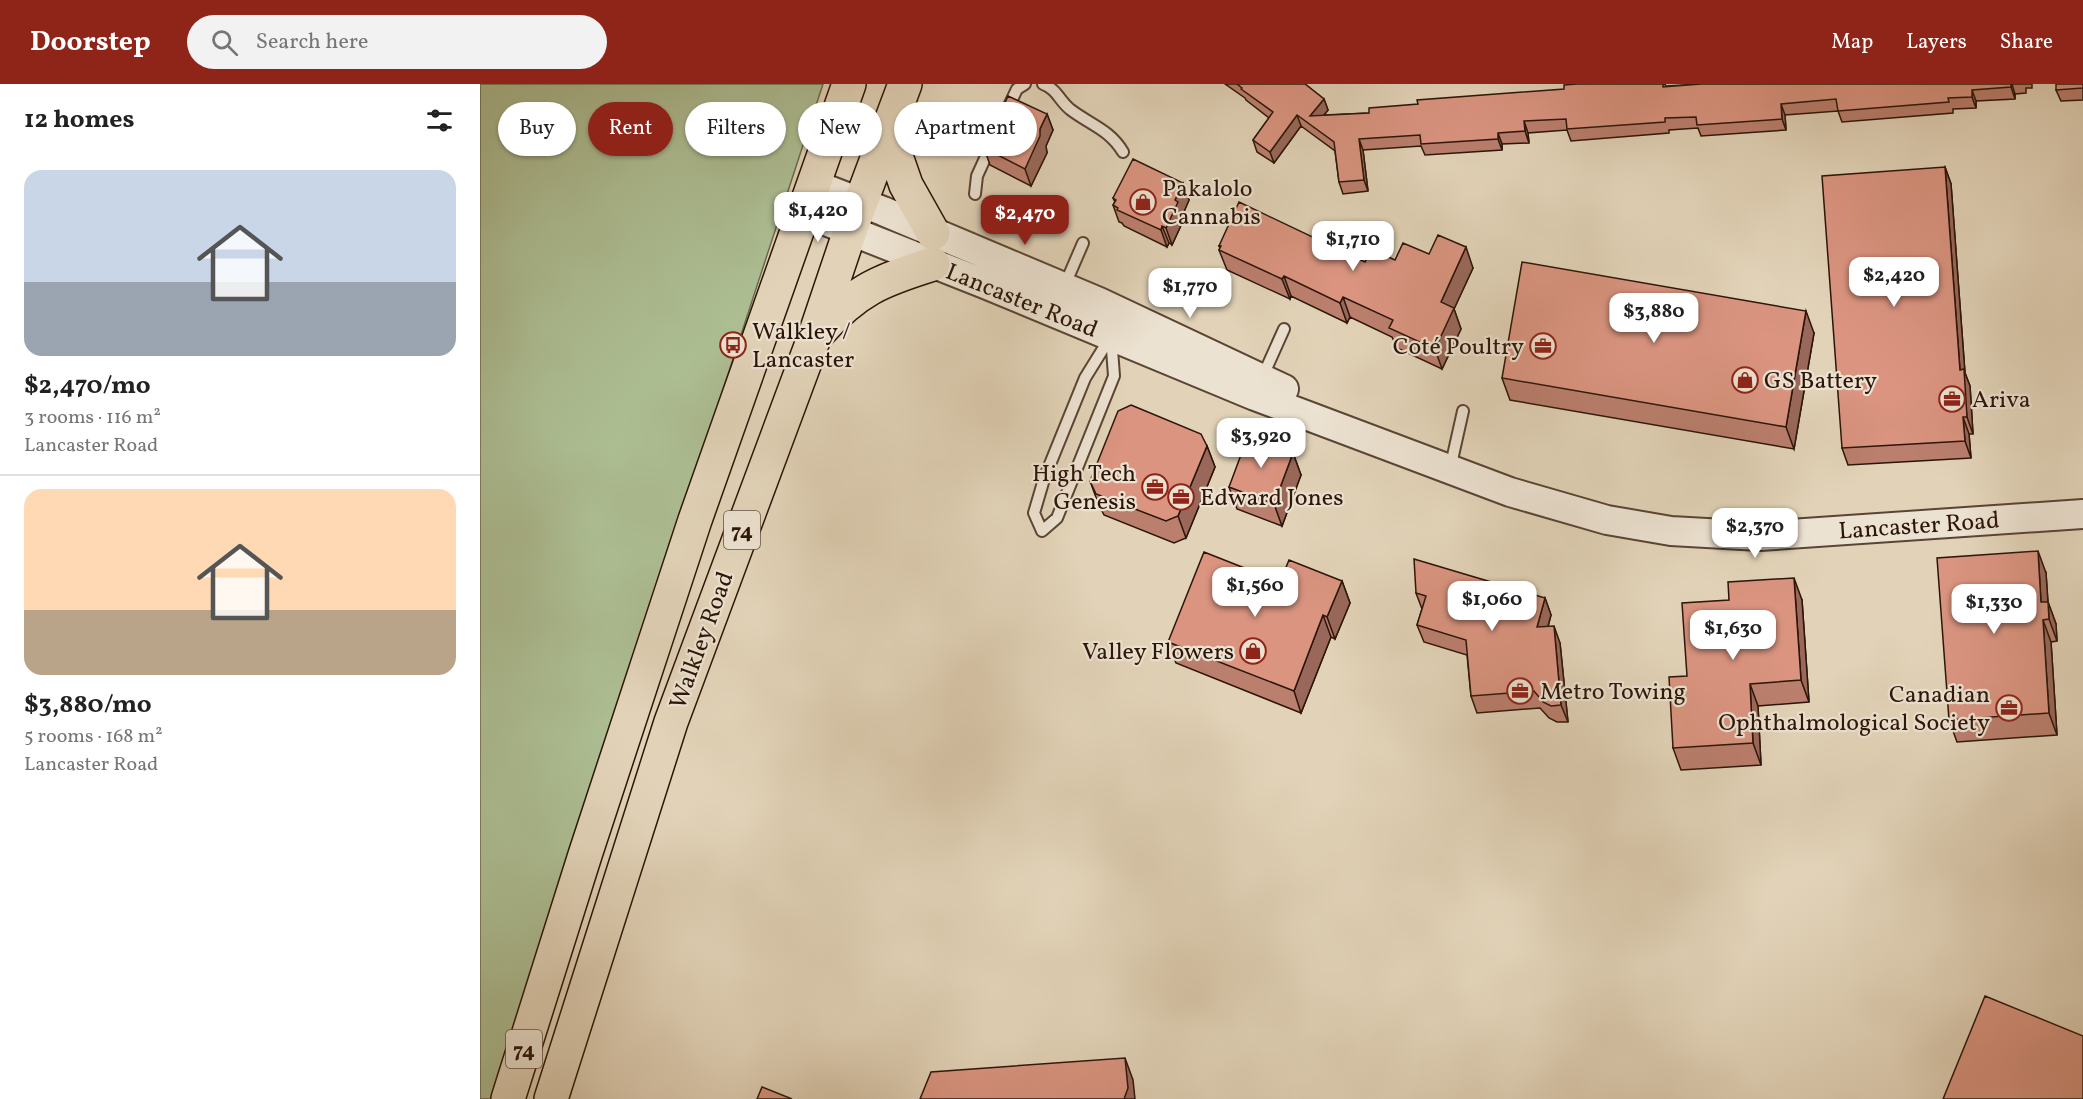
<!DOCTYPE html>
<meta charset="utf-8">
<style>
:root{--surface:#fff;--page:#f2f2f2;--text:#222;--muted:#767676;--line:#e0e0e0;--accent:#8f2418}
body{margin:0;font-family:Vollkorn,serif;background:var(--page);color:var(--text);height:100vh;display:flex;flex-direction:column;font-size:22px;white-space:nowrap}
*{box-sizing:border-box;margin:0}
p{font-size:20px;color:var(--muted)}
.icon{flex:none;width:33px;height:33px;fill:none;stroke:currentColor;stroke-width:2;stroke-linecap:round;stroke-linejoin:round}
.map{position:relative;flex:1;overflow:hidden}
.drawer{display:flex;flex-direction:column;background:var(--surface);width:480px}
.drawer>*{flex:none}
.hud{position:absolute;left:18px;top:18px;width:570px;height:54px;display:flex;gap:12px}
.price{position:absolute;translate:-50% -51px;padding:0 14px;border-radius:12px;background:#fff;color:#222;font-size:20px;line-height:39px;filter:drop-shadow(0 2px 3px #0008)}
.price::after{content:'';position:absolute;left:50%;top:36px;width:18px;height:14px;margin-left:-9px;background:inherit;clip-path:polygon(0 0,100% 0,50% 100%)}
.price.on{background:var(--accent);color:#fff}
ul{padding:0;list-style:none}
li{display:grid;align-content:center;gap:12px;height:318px;padding:0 24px}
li+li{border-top:2px solid var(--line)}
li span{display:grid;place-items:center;height:186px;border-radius:18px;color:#555}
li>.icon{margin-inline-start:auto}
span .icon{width:108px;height:108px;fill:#fffc;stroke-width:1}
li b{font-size:26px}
h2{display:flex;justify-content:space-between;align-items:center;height:72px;padding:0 24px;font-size:26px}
.chip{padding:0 21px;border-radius:27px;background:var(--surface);box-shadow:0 2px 4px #0004;font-size:21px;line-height:54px}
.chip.on{background:var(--accent);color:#fff}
header{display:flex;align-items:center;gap:36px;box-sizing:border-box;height:84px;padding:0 30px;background:var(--accent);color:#fff}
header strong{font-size:28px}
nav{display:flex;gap:33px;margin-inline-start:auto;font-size:21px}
.search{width:420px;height:54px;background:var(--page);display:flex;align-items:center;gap:15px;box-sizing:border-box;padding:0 21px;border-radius:33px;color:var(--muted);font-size:22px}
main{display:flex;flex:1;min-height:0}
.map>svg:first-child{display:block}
.green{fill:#adbe93;stroke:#6c6a4e;stroke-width:1.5}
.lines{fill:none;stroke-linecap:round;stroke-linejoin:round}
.service-casing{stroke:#5a4434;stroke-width:14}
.tertiary-casing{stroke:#5a4434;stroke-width:32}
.primary-casing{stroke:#2c1508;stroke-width:36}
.service{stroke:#ece2d1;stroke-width:10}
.tertiary{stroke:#ece2d1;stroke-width:28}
.primary{stroke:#e2d3b8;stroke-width:33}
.wall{fill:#bb7f6e;stroke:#2c1508;stroke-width:1.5}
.shaded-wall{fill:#99685a;stroke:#2c1508;stroke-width:1.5}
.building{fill:#da9480;stroke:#2c1508;stroke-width:1.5}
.labels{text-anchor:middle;stroke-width:4.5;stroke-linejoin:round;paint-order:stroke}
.shield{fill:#ece2d1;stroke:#665244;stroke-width:1.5}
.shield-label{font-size:22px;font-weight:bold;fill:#2c1508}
.poi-label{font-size:24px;fill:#2c1508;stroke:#ece2d1;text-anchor:start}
.street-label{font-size:24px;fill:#2c1508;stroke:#ece2d1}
</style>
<header>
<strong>Doorstep</strong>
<div class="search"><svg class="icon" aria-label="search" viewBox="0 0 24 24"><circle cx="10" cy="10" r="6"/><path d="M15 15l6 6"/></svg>Search here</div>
<nav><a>Map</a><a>Layers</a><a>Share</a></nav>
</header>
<main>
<section class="drawer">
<h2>12 homes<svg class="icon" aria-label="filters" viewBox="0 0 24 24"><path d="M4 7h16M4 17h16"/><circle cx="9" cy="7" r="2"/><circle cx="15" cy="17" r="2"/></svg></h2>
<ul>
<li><span style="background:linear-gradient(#c9d6e8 60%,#9aa5b1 0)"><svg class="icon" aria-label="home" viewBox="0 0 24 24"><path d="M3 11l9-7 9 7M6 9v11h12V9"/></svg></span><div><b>$2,470/mo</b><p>3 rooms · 116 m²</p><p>Lancaster Road</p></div></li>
<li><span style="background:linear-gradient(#ffd9b3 65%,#b9a48a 0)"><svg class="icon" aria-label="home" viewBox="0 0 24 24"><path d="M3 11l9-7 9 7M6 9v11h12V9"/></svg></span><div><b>$3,880/mo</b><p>5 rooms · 168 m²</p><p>Lancaster Road</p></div></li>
</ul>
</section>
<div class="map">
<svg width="1603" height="1015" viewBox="0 0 1603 1015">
<rect width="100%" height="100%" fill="#e2d3b8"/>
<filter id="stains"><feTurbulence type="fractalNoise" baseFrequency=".00333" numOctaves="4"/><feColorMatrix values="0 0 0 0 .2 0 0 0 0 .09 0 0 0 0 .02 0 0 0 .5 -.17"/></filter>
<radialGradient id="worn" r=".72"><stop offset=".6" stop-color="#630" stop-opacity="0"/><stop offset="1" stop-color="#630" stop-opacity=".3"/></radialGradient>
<path class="green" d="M0,0H343L11,1015H0Z"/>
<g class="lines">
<g class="service-casing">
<path id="service" d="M563,0C577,5 580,18 591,26C611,41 630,46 643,68
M527,26L537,5L545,0
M495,110L497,92L512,59
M584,203L603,159
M631,252L634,292L577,434L562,447L554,429L564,395L605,294Z
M782,294L804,245
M970,385L983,327"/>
</g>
<g class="tertiary-casing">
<path id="tertiary" d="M333,100L403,127L619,218L804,305
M323,128L505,200L775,312L1030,408L1127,436L1191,447L1280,452L1603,430"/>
</g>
<g class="primary-casing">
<path id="primary" d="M408,49L426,101L453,149
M339,248C376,206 401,196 453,180
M28,1015L105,771L215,436L369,0
M71,1015L191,638L334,254L370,147L425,0"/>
</g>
<use href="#service" class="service"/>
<use href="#tertiary" class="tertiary"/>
<use href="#primary" class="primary"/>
</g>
<path class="wall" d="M745,0H825L844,15L848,26L844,31L889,29L1185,0L1186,2L1221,0H1552V4H1546V9L1535,10V15L1496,17V24L1473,25V29L1362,38L1358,27L1305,31L1306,46L1221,52L1218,44L1189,46V49L1091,57L1087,46L1048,49L1049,59L1022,60V66L945,71L941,62L883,66L888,107L863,110L859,98L855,67L821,42L794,79L777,68L773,56L789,34L766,16L765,14Z
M1603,0V16L1581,17L1576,6Z
M567,30L573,46L566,62L567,69L551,102L510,81L504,64Z
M1465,83L1471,100L1485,289L1490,302L1493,350H1489L1491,374L1368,381L1362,364Z
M633,114L709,116L703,130L704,135L692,161L689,159L687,163L644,142L642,139L639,138L633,121L635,118Z
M739,162L885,178L915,176L949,170L993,184L974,225L981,245L962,285L917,264L912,253L870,233L867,239L811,212L810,215L747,186L739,166L740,164Z
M1334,249L1314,365L1030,316L1022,294Z
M794,350L799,363L813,369L821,391L802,442L757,425L749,403L785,358Z
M727,362L735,383L706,454L694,459L624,431L618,419L610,397Z
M1566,489L1568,518L1576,540L1577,557L1571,558L1577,651L1477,658L1469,636Z
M862,497L870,519L855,555L851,553L821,629L696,579L688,558L800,498Z
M936,509L1065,514L1071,531L1068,543L1080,559L1088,638H1077L1069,634L1060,624L997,629L991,612L987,571L944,558L937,541L942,525Z
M1322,516L1329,618L1278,622L1281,681L1201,686L1193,664L1207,592Z"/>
<path class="shaded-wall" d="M1532,0L1535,10V15L1531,3Z
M1492,6L1496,17V24L1492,13Z
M844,15L848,26L834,43L830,32Z
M1301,20L1305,31L1306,46L1302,35Z
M567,30L573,46L566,62L567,69L551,102L545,85L560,45Z
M817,31L821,42L794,79L790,68Z
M1044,37L1048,49L1049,59L1045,47Z
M1018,49L1022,60V66L1018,55Z
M879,55L883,66L888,107L884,96Z
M1465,83L1471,100L1485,289L1490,302L1493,350L1487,333L1480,286Z
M703,99L709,116L703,130L704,135L692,161L686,144L695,116Z
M682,142L689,159L687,163L681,146Z
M986,163L993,184L974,225L981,245L962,285L955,265L961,218Z
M804,192L811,212L810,215L802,195Z
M863,213L870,233L867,239L860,219Z
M1326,227L1334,249L1314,365L1306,343Z
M1483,333L1489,350L1491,374L1485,357Z
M727,362L735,383L706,454L698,432Z
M813,369L821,391L802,442L794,420Z
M1558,467L1566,489L1569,535L1561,518Z
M1314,494L1322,516L1329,618L1321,596Z
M862,497L870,519L855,555L847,533Z
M1065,514L1071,531L1063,560L1057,543Z
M1568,518L1576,540L1577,557L1569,535Z
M843,531L851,553L821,629L814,607Z
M1563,536L1571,558L1577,651L1569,629Z
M1074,542L1080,559L1088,638L1081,621Z
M1270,600L1278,622L1281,681L1273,659Z
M645,974L653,996L655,1015H644Z"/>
<path class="building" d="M757,0H825L844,15L830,32L889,29V24L938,20L937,16L1084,5V1L1097,0H1183V3L1221,0H1531V3L1492,6V13L1468,14L1469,18L1358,27L1356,15L1301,20L1302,35L1217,41L1216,33L1185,34V38L1087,45L1086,35L1044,37L1045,47L1018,49V55L941,60L940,51L879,55L884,96L859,98L854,58L817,31L790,68L773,56L793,28L761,5L762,4Z
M1576,0H1603V4L1576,6Z
M528,12L567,30L560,45V52L545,85L504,64Z
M653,75L703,99L695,116L698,118L686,144L682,142L681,146L637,126L638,124L633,121L636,116L633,114Z
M1465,83L1480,286L1484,285L1487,333H1483L1485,357L1362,364L1342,92Z
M759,118L885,178L891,165L915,176L923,159L949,170L958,151L986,163L961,218L974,224L955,265L909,244L913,236L863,213L860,219L804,192L802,195L739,166L741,162H739Z
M1042,178L1326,227L1306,343L1022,294Z
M651,321L721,350L727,362L698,432L686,437L616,410L610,397L638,327Z
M794,350L796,362L813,369L794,420L749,403L768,352L785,358Z
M1558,467L1561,518H1568L1569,535L1563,536L1569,629L1469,636L1457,474Z
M724,468L800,498L809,476L862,497L847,533L843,531L814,607L688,558Z
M934,475L1065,514L1057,543L1074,542L1081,621L1071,622L1063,618L1054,607L991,612L986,556L937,541L946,512L936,509Z
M1314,494L1321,596L1270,600L1273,659L1193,664L1189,593L1207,592L1202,519L1249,516L1248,498Z
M1505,912L1603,952V1015H1463Z
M645,974L648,1004L644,1015H440L451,988Z
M282,1003L312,1015H277Z"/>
<defs>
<g id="shop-ring" transform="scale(1.35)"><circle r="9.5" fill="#ece2d1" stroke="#8f2418" stroke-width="1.5"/><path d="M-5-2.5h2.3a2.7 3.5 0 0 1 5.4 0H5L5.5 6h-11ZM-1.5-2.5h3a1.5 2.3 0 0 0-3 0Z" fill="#8f2418"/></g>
<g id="bus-ring" transform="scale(1.35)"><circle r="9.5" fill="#ece2d1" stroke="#8f2418" stroke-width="1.5"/><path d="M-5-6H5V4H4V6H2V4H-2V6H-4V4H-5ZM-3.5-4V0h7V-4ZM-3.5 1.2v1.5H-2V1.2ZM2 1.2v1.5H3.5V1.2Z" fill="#8f2418"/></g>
<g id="office-ring" transform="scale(1.35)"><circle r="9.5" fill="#ece2d1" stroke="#8f2418" stroke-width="1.5"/><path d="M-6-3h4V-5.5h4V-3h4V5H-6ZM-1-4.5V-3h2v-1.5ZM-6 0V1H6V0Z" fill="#8f2418"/></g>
</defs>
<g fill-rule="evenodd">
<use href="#shop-ring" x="663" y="118"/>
<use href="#bus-ring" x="253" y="261"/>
<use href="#office-ring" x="1063" y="262"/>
<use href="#shop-ring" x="1265" y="296"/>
<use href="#office-ring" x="1472" y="315"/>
<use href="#office-ring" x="675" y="403"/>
<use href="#office-ring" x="701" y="413"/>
<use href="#shop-ring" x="773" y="567"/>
<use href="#office-ring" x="1040" y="607"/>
<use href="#office-ring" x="1529" y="624"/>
</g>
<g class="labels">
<g class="shield">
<rect x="244" y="427" width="36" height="38" rx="4.5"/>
<rect x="26" y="946" width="36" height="38" rx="4.5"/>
</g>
<g class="shield-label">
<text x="262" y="454">74</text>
<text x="44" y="973">74</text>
</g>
<g class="poi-label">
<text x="682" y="112">Pakalolo<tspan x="682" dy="28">Cannabis</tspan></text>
<text x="272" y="255">Walkley /<tspan x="272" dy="28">Lancaster</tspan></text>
<text x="1044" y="270" text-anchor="end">Coté Poultry</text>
<text x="1284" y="304">GS Battery</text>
<text x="1492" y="323">Ariva</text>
<text x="656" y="397" text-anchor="end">High Tech<tspan x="656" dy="28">Genesis</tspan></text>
<text x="720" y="421">Edward Jones</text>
<text x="754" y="575" text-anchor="end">Valley Flowers</text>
<text x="1060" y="615">Metro Towing</text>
<text x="1510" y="618" text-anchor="end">Canadian<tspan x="1510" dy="28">Ophthalmological Society</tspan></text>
</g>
<g class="street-label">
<text transform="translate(542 216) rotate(22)" y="8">Lancaster Road</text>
<text transform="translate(1439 441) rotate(-4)" y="8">Lancaster Road</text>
<text transform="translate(221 556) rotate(-70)" y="8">Walkley Road</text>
</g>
</g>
<rect width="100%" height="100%" filter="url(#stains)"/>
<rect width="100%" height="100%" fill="url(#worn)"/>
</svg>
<b class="price" style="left:338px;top:159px">$1,420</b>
<b class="price on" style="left:545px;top:162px">$2,470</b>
<b class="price" style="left:873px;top:188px">$1,710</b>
<b class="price" style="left:1414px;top:224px">$2,420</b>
<b class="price" style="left:710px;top:235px">$1,770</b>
<b class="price" style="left:1174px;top:260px">$3,880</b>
<b class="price" style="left:781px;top:385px">$3,920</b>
<b class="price" style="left:1275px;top:475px">$2,370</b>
<b class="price" style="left:775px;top:534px">$1,560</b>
<b class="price" style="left:1012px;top:548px">$1,060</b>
<b class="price" style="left:1514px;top:551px">$1,330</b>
<b class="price" style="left:1253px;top:577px">$1,630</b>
<div class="hud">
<a class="chip">Buy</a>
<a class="chip on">Rent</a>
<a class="chip">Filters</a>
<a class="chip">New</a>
<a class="chip">Apartment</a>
</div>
</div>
</main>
